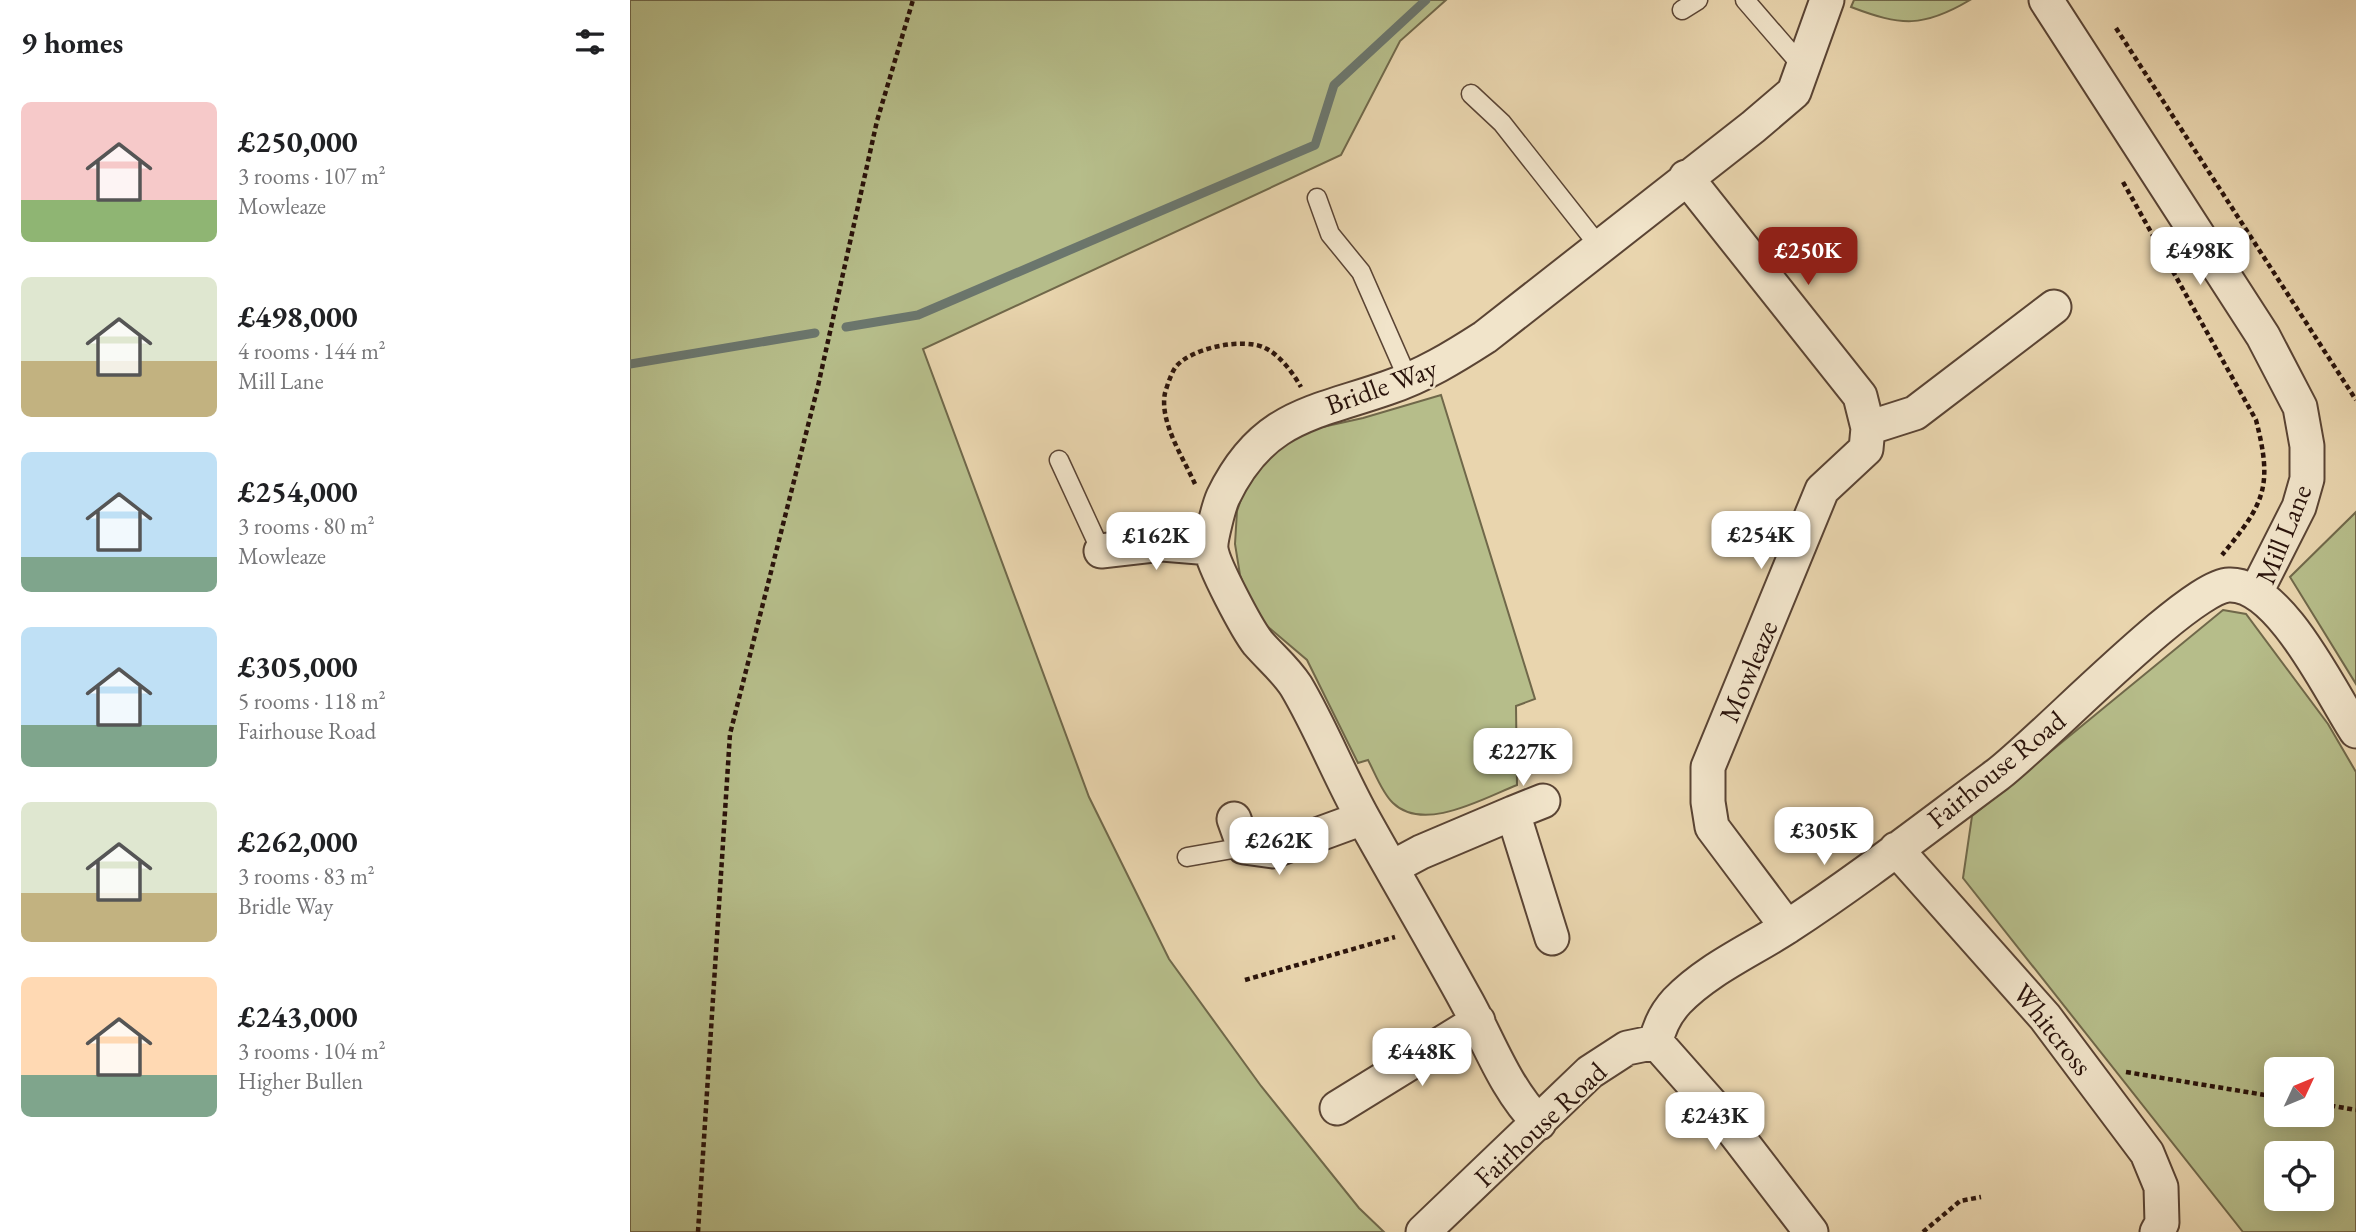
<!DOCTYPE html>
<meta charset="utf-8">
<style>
:root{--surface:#fff;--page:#f2f2f2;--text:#202124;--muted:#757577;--accent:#8f2418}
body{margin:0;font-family:"EB Garamond",serif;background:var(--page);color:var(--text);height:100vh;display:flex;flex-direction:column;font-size:26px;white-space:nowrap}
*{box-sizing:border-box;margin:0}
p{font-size:23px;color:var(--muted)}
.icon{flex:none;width:38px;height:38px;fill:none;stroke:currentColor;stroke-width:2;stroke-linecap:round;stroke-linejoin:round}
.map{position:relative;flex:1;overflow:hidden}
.panel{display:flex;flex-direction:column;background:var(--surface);width:630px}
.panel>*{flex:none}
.needle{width:46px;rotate:46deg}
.buttons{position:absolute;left:1634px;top:1057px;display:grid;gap:14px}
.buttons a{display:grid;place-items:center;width:70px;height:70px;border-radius:10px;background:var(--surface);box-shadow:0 4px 18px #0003;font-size:35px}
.price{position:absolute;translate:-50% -60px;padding:0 16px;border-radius:14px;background:#fff;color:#222;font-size:23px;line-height:46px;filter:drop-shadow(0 2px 4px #0008)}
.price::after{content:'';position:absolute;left:50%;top:42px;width:21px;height:16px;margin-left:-10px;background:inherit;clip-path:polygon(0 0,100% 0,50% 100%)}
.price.on{background:var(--accent);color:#fff}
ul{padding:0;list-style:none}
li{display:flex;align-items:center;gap:21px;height:175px;padding:0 21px}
li span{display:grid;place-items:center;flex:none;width:196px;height:140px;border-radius:10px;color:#555}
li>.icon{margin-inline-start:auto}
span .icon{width:84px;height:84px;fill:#fffc;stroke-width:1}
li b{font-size:30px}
h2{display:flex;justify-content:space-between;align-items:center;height:84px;padding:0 21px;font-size:30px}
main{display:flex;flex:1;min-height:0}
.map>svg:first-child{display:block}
.green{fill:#b6bd8a;stroke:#70684a;stroke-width:2;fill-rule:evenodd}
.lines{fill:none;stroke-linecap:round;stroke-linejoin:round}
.stream{stroke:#6b766d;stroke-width:9}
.lane-casing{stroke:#5a4434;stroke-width:21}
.street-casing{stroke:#5a4434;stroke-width:37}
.path{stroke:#2a130b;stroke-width:4.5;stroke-dasharray:5 3.5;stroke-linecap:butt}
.lane{stroke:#f1e4ca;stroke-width:18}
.street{stroke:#f1e4ca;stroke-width:33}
.labels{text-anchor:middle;stroke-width:5;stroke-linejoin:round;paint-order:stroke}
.street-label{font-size:28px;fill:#2a130b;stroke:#f1e4ca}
</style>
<main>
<section class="panel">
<h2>9 homes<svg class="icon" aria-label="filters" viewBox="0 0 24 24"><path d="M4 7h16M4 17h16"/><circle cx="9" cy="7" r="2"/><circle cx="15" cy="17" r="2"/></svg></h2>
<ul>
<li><span style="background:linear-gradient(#f6c9c9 70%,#8fb573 0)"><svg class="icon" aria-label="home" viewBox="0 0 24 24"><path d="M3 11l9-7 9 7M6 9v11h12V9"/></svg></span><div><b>£250,000</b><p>3 rooms · 107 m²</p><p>Mowleaze</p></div></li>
<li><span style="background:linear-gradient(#dfe7d0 60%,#c2b280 0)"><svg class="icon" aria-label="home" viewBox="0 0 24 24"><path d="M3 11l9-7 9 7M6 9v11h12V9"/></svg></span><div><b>£498,000</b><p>4 rooms · 144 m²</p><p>Mill Lane</p></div></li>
<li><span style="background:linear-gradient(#bfe0f5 75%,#7fa58c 0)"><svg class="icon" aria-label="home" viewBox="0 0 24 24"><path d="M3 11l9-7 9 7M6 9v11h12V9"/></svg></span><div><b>£254,000</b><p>3 rooms · 80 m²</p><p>Mowleaze</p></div></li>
<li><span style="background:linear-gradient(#bfe0f5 70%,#7fa58c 0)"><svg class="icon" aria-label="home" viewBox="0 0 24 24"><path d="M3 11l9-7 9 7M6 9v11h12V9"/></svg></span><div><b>£305,000</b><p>5 rooms · 118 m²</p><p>Fairhouse Road</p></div></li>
<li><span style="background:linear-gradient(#dfe7d0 65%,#c2b280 0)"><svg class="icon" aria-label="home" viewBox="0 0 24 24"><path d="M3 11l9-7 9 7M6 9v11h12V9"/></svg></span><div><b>£262,000</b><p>3 rooms · 83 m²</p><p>Bridle Way</p></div></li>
<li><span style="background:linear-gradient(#ffd9b3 70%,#7fa58c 0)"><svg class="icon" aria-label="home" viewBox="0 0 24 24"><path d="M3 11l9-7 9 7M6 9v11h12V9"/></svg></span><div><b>£243,000</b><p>3 rooms · 104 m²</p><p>Higher Bullen</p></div></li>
</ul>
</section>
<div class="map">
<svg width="1726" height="1232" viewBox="0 0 1726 1232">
<rect width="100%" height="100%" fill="#e9d5ae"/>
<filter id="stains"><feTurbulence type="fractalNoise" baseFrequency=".00286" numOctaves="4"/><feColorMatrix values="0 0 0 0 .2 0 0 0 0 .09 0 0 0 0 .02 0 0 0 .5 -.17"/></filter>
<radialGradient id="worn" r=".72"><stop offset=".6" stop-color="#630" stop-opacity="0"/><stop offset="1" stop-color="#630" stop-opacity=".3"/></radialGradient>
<path class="green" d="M0,0H816L770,41L711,155L293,349L459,797L539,959L631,1086L729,1208L754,1232H0Z
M1224,0H1340C1293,28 1271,26 1221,7Z
M811,395L905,699L886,706L887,785C854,798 794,833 763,803C752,793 745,773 738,760L728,763L677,660L637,626L623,608L610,575L605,544L607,511L617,482L644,452L679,430L733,418Z
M1726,512V684L1660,577Z
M1593,610L1616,614L1698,724L1726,772V1232H1613L1333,878L1342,816ZM1647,1069H1692V1115H1647ZM1647,1153H1692V1199H1647Z"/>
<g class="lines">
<path class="stream" d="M216,327L288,315L685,145L704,85L796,0
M0,364L185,333"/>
<g class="lane-casing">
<path id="lane" d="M1115,0L1173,67
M1052,10L1068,0
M841,94L872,123L969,246
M687,198L700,234L731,272L778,379
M429,460L471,551
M557,857L614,847"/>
</g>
<g class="street-casing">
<path id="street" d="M1416,0L1633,336L1670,407L1677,446V479L1669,507L1626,592
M1056,177L1230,396L1238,428
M471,551L532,544L581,548
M883,813L913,801
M604,819L614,847L643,851L733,818
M1266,849L1415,1017L1517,1153L1531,1187L1532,1223L1527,1232
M763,867L791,852L883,813L922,938
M1157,927L1082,827L1078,802V767L1192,490L1236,449L1238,428L1285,413L1424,307
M1026,1042L1095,1120L1181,1232
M707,1108L848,1021
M909,1123C875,1088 860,1044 837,1002C803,940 767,879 733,818C709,775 691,728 666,686C655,669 641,658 628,643C617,629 583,565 581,549C580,540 589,506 593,497C632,416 682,414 757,388C793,376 824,357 855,337L1123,127L1164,92L1197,0
M793,1232L960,1072L997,1048L1026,1042C1029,1027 1036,1013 1047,1001C1078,969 1120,951 1157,927C1229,880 1298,826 1367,775C1410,743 1559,586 1599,585C1650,583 1701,693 1726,731"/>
</g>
<path class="path" d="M1486,28L1726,400
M1493,182L1626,420C1643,486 1635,503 1592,555
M565,484C554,459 529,422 535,393C537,386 541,374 545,368C559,348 614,337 635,348C650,355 663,373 671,387
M615,980L765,937
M1496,1072L1647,1097
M1692,1104L1726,1110
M68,1232L100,734L188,386L247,121L283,0
M1293,1232L1330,1201L1351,1197"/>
<use href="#lane" class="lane"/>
<use href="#street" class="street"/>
</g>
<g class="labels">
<g class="street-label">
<text transform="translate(751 386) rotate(-20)" y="10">Bridle Way</text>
<text transform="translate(1653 534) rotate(-68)" y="10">Mill Lane</text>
<text transform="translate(1118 671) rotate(-67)" y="10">Mowleaze</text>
<text transform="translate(1366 769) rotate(-39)" y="10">Fairhouse Road</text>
<text transform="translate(1423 1029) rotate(51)" y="10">Whitcross</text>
<text transform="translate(910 1124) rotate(-43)" y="10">Fairhouse Road</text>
</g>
</g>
<rect width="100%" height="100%" filter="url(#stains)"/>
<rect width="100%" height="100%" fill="url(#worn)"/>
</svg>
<div class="buttons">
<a><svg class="needle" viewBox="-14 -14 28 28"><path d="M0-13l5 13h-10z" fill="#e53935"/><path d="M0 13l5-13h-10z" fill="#757577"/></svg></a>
<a><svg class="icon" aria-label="locate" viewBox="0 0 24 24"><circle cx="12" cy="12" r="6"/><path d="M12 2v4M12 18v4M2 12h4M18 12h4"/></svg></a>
</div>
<b class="price on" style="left:1178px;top:287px">£250K</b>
<b class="price" style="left:1570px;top:287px">£498K</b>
<b class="price" style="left:1131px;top:571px">£254K</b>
<b class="price" style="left:526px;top:572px">£162K</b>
<b class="price" style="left:893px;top:788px">£227K</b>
<b class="price" style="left:1194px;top:867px">£305K</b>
<b class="price" style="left:649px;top:877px">£262K</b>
<b class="price" style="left:792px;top:1088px">£448K</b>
<b class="price" style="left:1085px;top:1152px">£243K</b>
</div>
</main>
